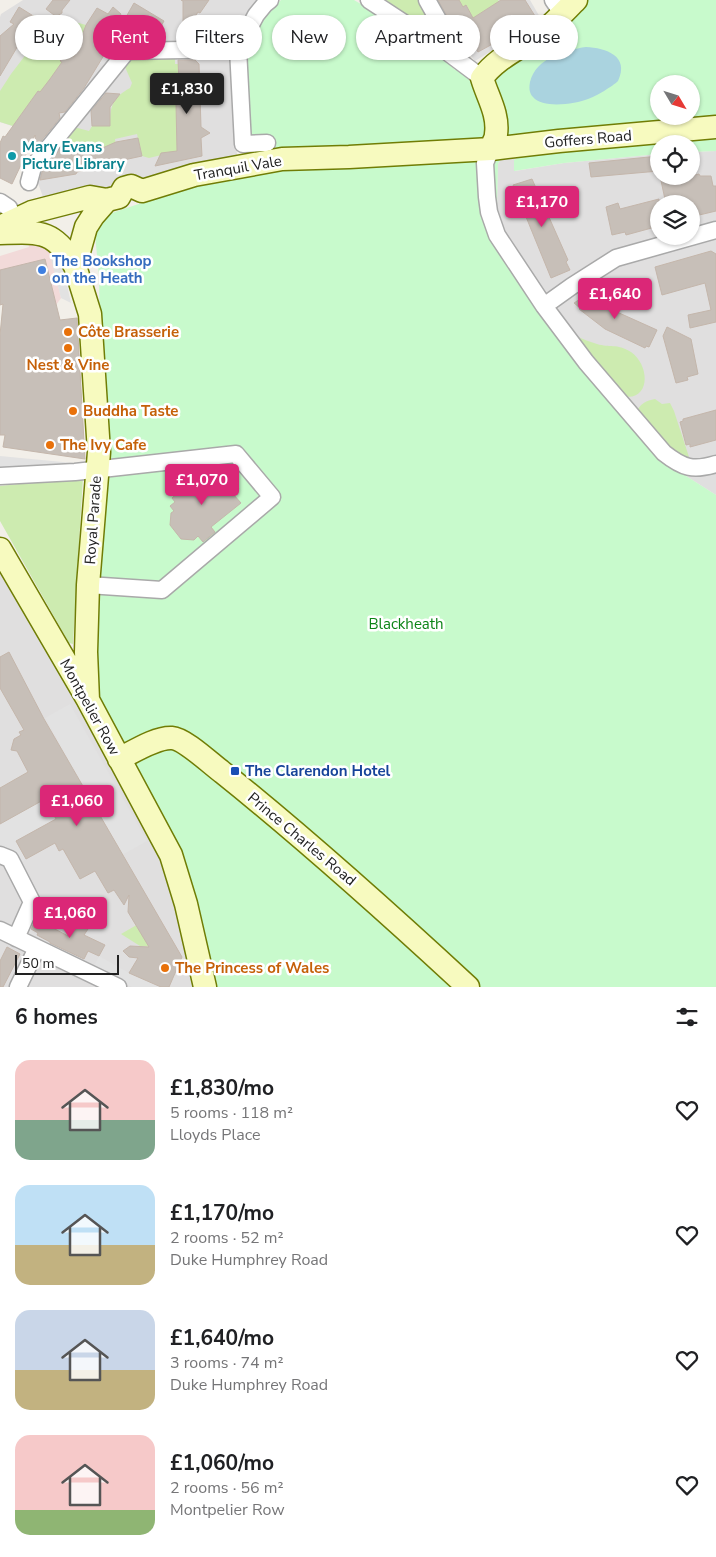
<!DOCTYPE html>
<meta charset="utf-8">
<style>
:root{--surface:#fff;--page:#f6f6f6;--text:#202124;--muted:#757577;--accent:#db2777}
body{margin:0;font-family:"Nunito Sans",sans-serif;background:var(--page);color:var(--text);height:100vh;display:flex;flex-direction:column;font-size:19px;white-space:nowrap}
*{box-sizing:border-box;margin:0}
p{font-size:16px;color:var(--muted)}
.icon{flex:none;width:28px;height:28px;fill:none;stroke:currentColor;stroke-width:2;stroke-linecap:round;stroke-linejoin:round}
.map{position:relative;height:987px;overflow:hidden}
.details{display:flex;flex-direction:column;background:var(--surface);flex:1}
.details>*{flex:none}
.top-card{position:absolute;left:15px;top:15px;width:686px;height:45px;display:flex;gap:10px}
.needle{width:32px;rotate:128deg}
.buttons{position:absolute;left:650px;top:75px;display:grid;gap:10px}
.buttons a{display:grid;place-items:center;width:50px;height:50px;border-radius:50%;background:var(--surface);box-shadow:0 1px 4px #0004;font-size:25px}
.scale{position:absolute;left:15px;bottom:12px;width:104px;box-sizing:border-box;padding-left:5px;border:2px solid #222;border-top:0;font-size:14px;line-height:18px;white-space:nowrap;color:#222;-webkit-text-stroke:4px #fff;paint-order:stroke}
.price{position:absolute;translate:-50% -42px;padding:0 11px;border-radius:5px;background:var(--accent);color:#fff;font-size:16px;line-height:32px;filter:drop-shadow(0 1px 2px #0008)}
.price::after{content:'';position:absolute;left:50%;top:30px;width:15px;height:11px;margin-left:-8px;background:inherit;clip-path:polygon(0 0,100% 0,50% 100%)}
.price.selected{background:#222;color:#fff}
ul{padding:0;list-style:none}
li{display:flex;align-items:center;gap:15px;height:125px;padding:0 15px}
li span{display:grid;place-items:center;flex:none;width:140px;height:100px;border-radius:15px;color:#555}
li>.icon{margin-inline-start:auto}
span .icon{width:60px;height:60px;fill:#fffc;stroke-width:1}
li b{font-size:21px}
h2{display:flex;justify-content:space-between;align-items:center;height:60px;padding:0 15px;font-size:21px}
.pill{padding:0 18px;border-radius:22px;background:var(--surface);box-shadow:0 1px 4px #0004;font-size:18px;line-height:45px}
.pill.selected{background:var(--accent);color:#fff}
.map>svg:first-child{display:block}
.residential{fill:#e0dfdf;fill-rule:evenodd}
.commercial{fill:#f2dad9}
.grass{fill:#cdebb0}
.park{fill:#c8facc;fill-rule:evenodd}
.parking{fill:#e2e2e2}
.water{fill:#aad3df}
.building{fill:#c7bfb8;stroke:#c4b6ab}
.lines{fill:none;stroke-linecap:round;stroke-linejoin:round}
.street-casing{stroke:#a9a9a9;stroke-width:19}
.secondary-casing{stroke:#707d05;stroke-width:25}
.street{stroke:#fff;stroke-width:16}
.secondary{stroke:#f7fabf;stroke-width:22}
.culture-dot{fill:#0f9aa8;stroke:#fff;stroke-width:2}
.shop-dot{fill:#3f7fe0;stroke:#fff;stroke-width:2}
.food-dot{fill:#e8710a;stroke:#fff;stroke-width:2}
.transit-dot{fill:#1a4fb4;stroke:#fff;stroke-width:2}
.labels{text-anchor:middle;stroke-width:5;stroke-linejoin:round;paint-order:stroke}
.street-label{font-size:15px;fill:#222;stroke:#fff}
.culture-label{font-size:15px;font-weight:bold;fill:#0d838f;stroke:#fff;text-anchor:start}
.shop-label{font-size:15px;font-weight:bold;fill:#366cbe;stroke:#fff;text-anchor:start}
.food-label{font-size:15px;font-weight:bold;fill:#c56008;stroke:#fff;text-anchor:start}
.park-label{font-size:15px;fill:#0c8416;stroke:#fff}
.transit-label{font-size:15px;font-weight:bold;fill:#164399;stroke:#fff;text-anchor:start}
</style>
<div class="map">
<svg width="716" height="987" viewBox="0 0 716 987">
<rect width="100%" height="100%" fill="#f2efe9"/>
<path class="residential" d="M23,0H258L254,3L242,29L231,42L126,47L46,147L30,132L0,122V17L1,14Z
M433,0H530L541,19L540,21L475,61L451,30Z
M230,53L237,155L57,201L45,199L43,197L38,183V168L126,57Z
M716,151V495L683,474L679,461L586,356L506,240L498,216L497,206L498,164L501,158L519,157L514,160L515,171L564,163L659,154V176H691V152ZM659,204H691V236H659Z
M0,566L164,857L194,987H0Z"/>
<path class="commercial" d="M27,239H34L50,251L61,298L56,305L38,307L37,302L0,305V256L29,247Z"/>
<path class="grass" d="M386,0H421L438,33L436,35L421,27Z
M459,0H498L502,6L492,10L490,7L473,19L467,6L463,7Z
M33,15L49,25C62,22 73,21 86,25L74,57L67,52L61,61L63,62L48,98L38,91L13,126L0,122V91L11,74L37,40L26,32L32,23L29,21Z
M130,57L175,58V64H178L179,83L174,84L169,99L170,104H183L178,151L149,158L142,156L137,134L115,139L116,147L91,153L90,148L67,151L64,135L74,127L89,131L92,126H110C110,106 112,98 130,88L132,83L125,67Z
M576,336C583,339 590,342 597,344C610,348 616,343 631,352C651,366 650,403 622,396Z
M655,399L662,404L670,403L674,411L689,457L675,454L637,411C641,403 646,401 655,399Z
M83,477L73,644L69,643L0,521V486Z
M140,923L162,947L140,946L121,934Z"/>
<path class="park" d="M281,0H354L383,17L441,56L455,70H503L555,38L580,9L572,0H716V151L691,152V144H659V154L564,163L514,171V160L519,157L501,158L498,164L497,206L500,225L586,356L679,461L683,474L716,495V987H214L97,696L95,681L102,493L99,276L94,224L100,217L180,190L250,177L245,59C250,36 264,16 281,0ZM659,84H691V116H659Z"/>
<path class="parking" d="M51,259L62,263L71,303L61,298Z
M0,456L73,463L72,469L0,471Z
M70,704L147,841L122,855L45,718Z
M36,804L43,808L51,824L40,830L39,828L16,841L26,859L14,866L0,855V824Z
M99,956L129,973L161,987H132L123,983L93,968Z"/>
<path class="water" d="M586,47C606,48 630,56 618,81C613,86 595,97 588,99C575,104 543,109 533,97C529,93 529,87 530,82C536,58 565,50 586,47Z"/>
<path class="building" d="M53,0H70L62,10V13L57,16L54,15L46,9Z
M181,0H209L200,13L198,12L183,35V1Z
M438,0H459L463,7L466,5L473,18L501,0H525L535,16L517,27L518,30L478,52L457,18L450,21Z
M134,3L164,21L156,35L126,17Z
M19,7L35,17L0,76V36L14,24L10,22Z
M113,7L121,14L110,34L115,37L84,88L65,112L59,113L60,118L36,147L35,135L12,184L0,178V143L3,136L5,137L38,91L40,92L50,79L62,62L60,61L67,52L74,57L86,25L97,8L108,14Z
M178,60H195L199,64L201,127L210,133L201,138L202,156L155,166L161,153L177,151L176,104H170L169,99L174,84L179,82Z
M106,93L120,94L110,107V126H92L91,111Z
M138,138L142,156L119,161L120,163L101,167V168L92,170L90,169L77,172L76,174L40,180L42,172L65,143L67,152L91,148V153L116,142Z
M659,156V171L591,177L589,163Z
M699,174L700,176H711L713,186H716V211L691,217V204H666L660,176H691Z
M532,179L568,260L566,262L570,270L551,278L513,185Z
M659,199V226L626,235L625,232L612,235L606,207L618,203L620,209Z
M711,251L716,254V322L690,328L688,315L711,310L705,283L662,295L655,267Z
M45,259L60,320L77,318L85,459L3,447L5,435H0V335L3,304L0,305V270Z
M594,290L619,309L617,312L657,330L649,347L646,346L645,348L605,329L579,309L580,308L574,303Z
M667,327L691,339L698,374L687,377L688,380L676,383L663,336Z
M716,410V440L690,447V444L686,445L680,422L683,421V419Z
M199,470L202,473L204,471L209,477L215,472L224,482L229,477L239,489L233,494L241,503L211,527L215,532L203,542L198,536L194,540L181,539L170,525L171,513L174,511L170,506L175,502L172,498L191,481L189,479Z
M9,652L44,719L182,957L169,987H161L129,973L138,958L129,957L123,951L130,946L149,947L128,912L129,895L124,905L114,890L108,893L95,871L80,879L63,849L59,851L55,843L26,859L16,841L56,819L45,799L0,824V788L28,772L17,751L11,750L14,739L21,735L19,732L24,730L0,688V657Z
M36,919L68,936L79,922L88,929L84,935L105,945L99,956L88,951L84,959L50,943V942L37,935L38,933L31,929Z
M7,947L20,954L3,987H0V961Z"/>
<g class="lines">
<g class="street-casing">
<path id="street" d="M369,0L442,48L482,78
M427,0L459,57
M553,0L562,13
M267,143L243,144L238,49L256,15L265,4L270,0
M491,149L485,163L487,197L489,212L497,235L544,306L586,362L664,453C683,468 693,471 716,464
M29,182L33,167L127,51L238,49
M0,202L9,208L18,228
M544,306L572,286L616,258L716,230
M0,476L75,472L236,454L272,497L162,590L88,585
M0,855L10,859L32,902L16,938
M0,930L118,987
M18,987L37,948"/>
</g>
<g class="secondary-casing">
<path id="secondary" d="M491,149C492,144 496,139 496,134C499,114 487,96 482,78C498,56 524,47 545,30C556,21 566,10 576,0
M0,227L32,212L90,197L107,200L119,197L124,188L131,186L142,191L194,175L282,159L349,157L491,149L559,141L716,127
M0,233C39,232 54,229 75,266
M0,549L88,700L171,855L186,904L205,987
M88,700L86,652L88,585L99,452L90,314L75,266L86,227L93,216L107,200
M119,759C133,752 156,737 172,738C185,739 211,764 222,772C307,840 388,913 468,987"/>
</g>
<use href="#street" class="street"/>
<use href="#secondary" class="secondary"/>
</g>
<circle class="culture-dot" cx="12" cy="156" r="5"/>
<circle class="shop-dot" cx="42" cy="270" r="5"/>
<g class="food-dot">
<circle cx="68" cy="332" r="5"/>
<circle cx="68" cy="348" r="5"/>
<circle cx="73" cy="411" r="5"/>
<circle cx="50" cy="445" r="5"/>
<circle cx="165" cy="968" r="5"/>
</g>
<rect class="transit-dot" x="230" y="766" width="10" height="10" rx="2.5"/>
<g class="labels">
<g class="street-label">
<text transform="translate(588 139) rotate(-5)" y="5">Goffers Road</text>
<text transform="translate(238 168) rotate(-10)" y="5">Tranquil Vale</text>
<text transform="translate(93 520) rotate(-86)" y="5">Royal Parade</text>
<text transform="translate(90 707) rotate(61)" y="5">Montpelier Row</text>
<text transform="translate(302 839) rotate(40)" y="5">Prince Charles Road</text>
</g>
<g class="culture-label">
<text x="22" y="152">Mary Evans<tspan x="22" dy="17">Picture Library</tspan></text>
</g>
<g class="shop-label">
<text x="52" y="266">The Bookshop<tspan x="52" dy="17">on the Heath</tspan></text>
</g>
<g class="food-label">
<text x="78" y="337">Côte Brasserie</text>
<text x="68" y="370" text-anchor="middle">Nest &amp; Vine</text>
<text x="83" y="416">Buddha Taste</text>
<text x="60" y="450">The Ivy Cafe</text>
<text x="175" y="973">The Princess of Wales</text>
</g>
<g class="park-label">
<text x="406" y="629">Blackheath</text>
</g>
<g class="transit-label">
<text x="245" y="776">The Clarendon Hotel</text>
</g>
</g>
</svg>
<div class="buttons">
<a><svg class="needle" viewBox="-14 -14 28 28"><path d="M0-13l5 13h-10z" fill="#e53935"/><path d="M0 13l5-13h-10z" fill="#757577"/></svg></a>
<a><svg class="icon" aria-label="locate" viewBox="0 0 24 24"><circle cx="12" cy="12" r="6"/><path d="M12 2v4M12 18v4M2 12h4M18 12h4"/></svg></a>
<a><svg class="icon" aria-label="layers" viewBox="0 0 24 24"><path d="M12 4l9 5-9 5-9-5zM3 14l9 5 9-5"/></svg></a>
</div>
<div class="scale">50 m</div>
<b class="price selected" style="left:187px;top:115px">£1,830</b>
<b class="price" style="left:542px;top:228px">£1,170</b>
<b class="price" style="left:615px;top:320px">£1,640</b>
<b class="price" style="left:202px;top:506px">£1,070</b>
<b class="price" style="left:77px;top:827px">£1,060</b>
<b class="price" style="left:70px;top:939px">£1,060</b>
<div class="top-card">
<a class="pill">Buy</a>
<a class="pill selected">Rent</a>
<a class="pill">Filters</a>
<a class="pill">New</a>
<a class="pill">Apartment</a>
<a class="pill">House</a>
</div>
</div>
<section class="details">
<h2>6 homes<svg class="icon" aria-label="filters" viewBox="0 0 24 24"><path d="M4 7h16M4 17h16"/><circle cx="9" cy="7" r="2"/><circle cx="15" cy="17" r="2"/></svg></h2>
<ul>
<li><span style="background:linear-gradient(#f6c9c9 60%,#7fa58c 0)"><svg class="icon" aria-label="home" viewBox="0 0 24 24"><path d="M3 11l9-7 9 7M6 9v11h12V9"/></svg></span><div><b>£1,830/mo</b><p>5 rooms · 118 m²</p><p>Lloyds Place</p></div><svg class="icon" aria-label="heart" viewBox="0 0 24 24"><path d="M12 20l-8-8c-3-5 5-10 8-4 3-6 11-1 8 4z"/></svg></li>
<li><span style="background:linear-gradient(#bfe0f5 60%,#c2b280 0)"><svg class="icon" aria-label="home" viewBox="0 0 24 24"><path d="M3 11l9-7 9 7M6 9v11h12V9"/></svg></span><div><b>£1,170/mo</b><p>2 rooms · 52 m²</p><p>Duke Humphrey Road</p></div><svg class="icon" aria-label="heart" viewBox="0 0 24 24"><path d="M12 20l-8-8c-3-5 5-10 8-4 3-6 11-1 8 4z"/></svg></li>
<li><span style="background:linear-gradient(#c9d6e8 60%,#c2b280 0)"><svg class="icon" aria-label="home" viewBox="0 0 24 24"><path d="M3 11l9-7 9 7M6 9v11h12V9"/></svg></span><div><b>£1,640/mo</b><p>3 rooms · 74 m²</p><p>Duke Humphrey Road</p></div><svg class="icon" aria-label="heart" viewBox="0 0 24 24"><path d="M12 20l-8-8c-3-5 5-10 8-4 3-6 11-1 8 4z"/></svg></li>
<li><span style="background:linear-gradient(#f6c9c9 75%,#8fb573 0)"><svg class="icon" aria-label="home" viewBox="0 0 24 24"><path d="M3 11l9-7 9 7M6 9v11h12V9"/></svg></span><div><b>£1,060/mo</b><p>2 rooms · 56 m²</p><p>Montpelier Row</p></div><svg class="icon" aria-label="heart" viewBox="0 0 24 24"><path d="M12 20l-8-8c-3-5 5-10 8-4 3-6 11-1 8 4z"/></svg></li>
</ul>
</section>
